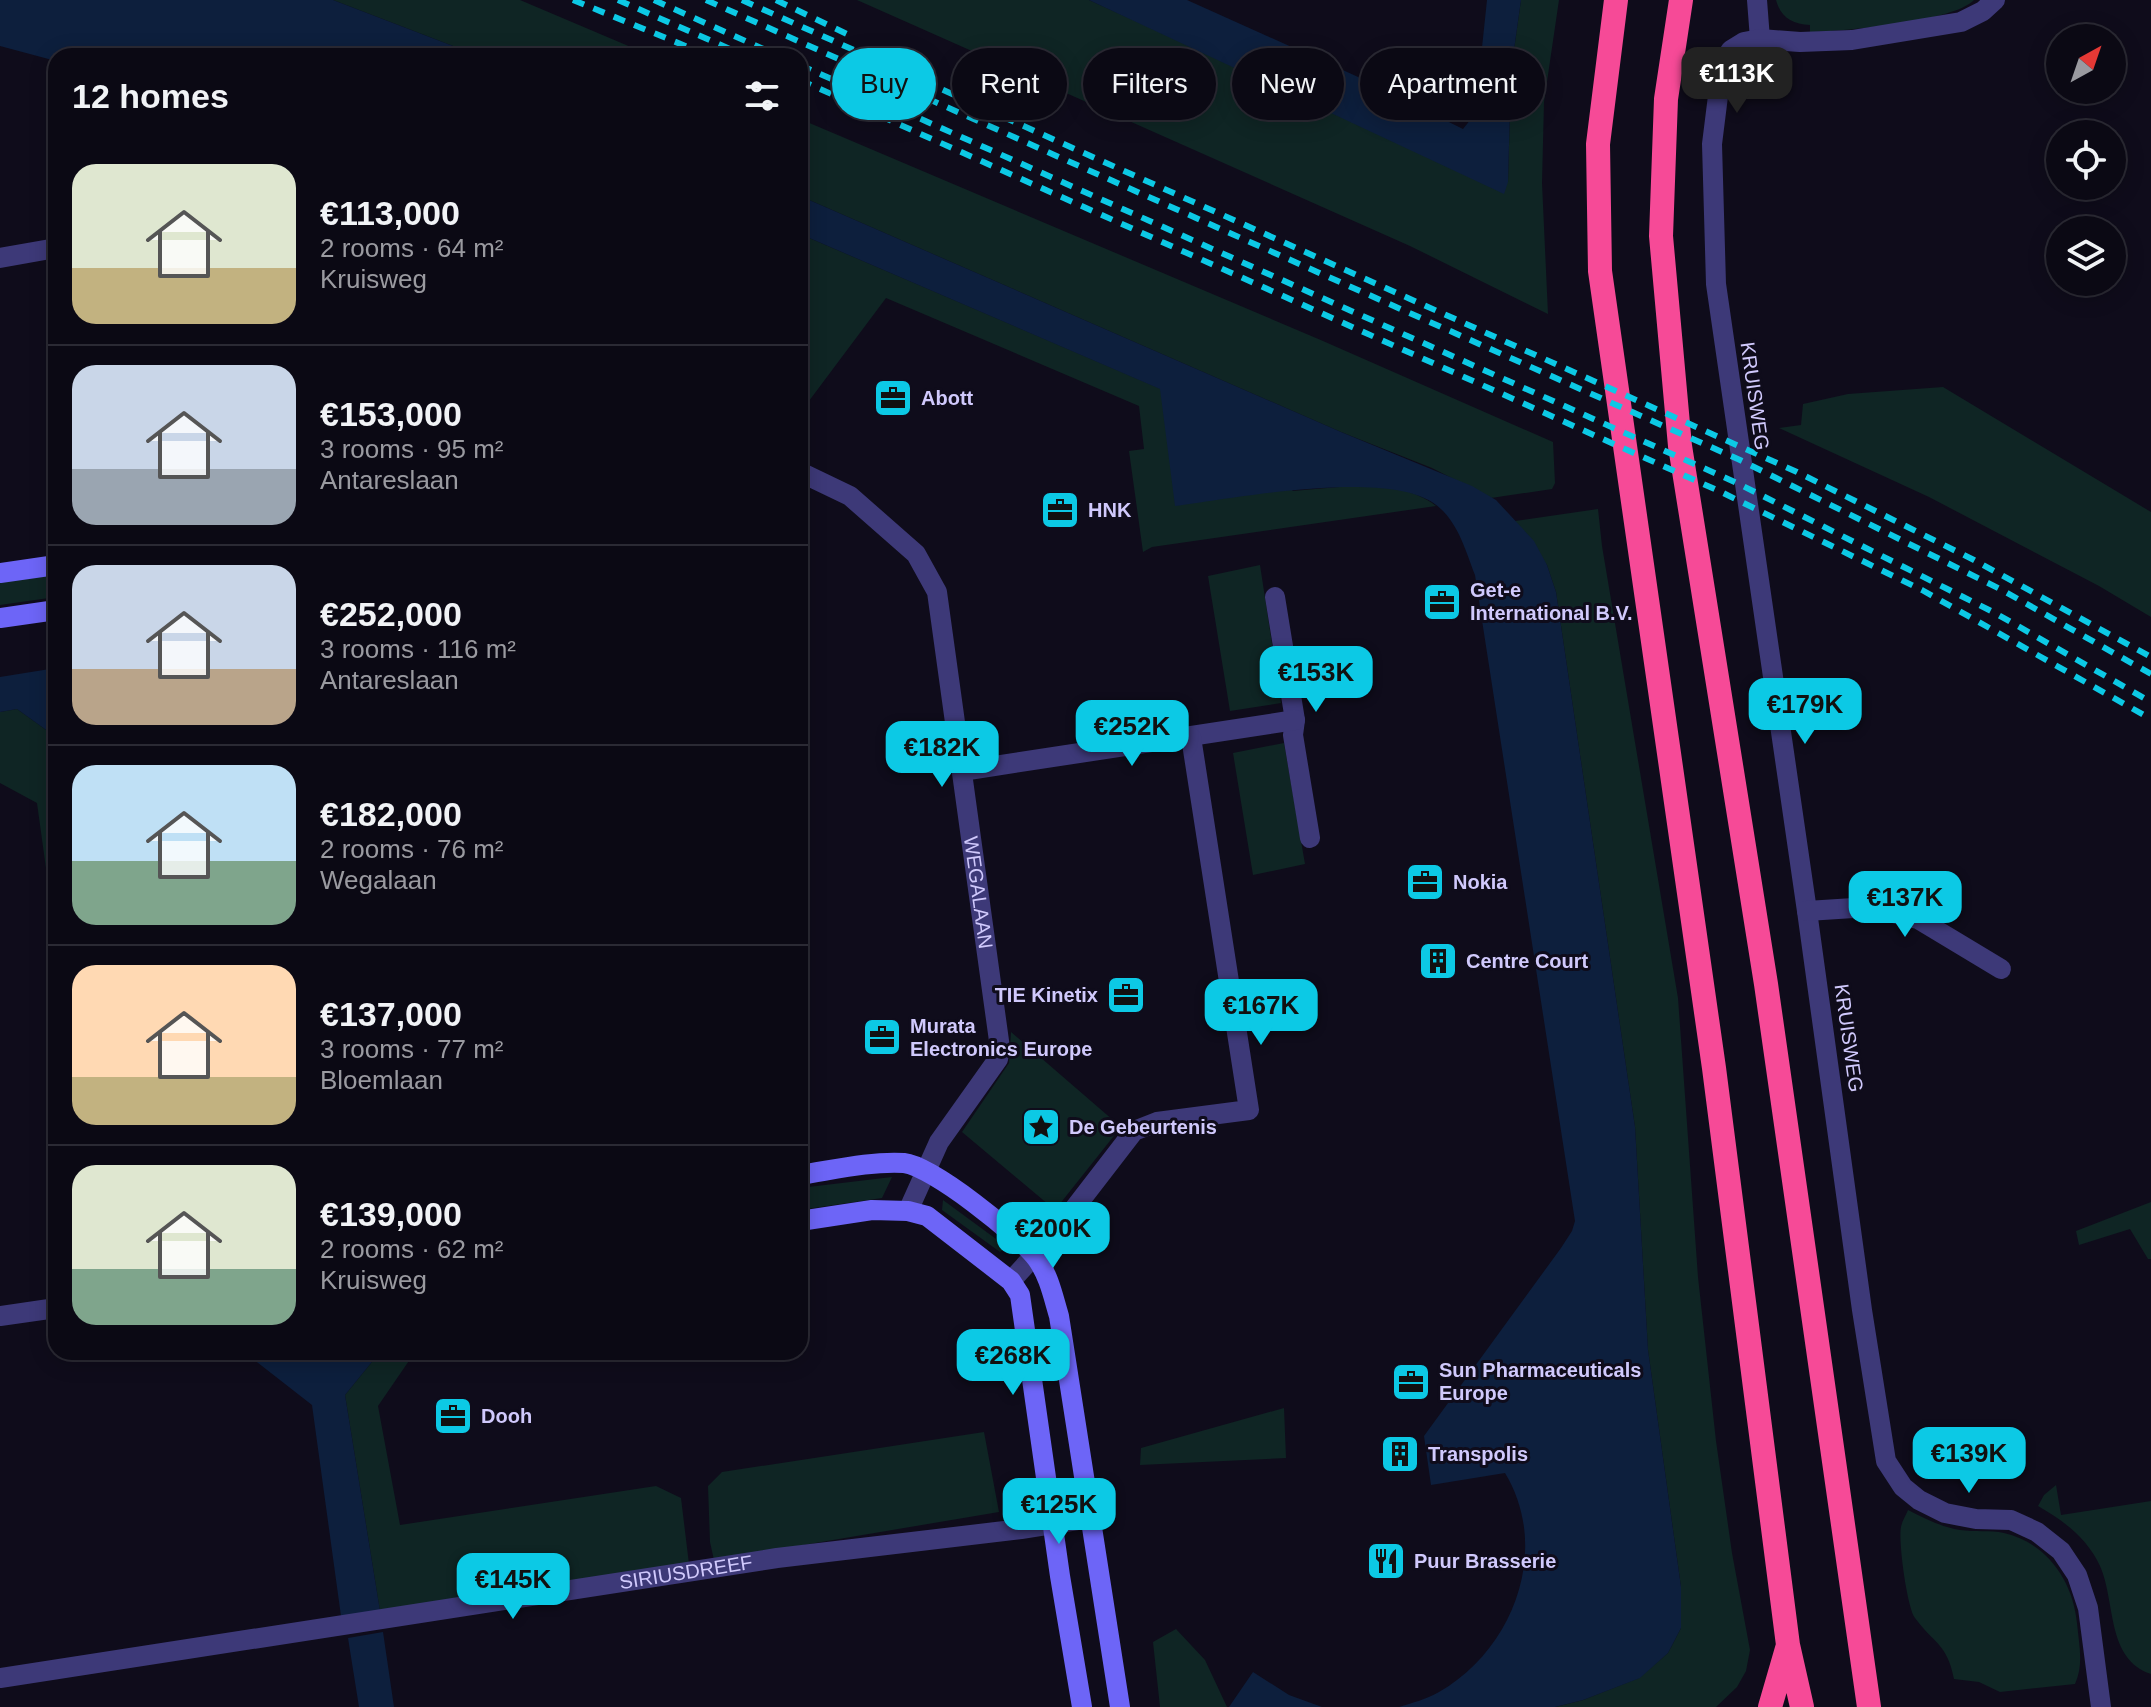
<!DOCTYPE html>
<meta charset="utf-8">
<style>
:root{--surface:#0b0914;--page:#191722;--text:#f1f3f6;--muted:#9a9aa0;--line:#2b2a34;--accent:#0cc9e5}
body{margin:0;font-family:Helvetica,sans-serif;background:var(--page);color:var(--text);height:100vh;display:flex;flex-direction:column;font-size:30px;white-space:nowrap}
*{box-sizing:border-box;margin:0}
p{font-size:26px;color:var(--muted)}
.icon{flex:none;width:44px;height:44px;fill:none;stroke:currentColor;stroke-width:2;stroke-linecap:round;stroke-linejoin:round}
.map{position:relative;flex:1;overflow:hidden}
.sheet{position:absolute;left:48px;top:48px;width:760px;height:1312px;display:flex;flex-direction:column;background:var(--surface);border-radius:24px;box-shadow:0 4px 20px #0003,0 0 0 2px var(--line)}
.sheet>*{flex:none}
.guide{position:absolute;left:832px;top:48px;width:760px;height:72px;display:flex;gap:16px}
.needle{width:52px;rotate:40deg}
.fabs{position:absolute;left:2046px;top:24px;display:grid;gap:16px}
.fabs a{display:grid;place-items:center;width:80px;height:80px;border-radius:50%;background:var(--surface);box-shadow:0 4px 20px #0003,0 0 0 2px var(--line);font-size:40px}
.price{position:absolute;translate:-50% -68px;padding:0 18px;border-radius:16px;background:var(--accent);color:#111;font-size:26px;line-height:52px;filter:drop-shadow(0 2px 4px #0008)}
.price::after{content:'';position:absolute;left:50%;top:48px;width:24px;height:18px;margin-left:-12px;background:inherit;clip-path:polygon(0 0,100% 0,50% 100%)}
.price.selected{background:#222;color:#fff}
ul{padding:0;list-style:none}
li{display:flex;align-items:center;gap:24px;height:200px;padding:0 24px}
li+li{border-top:2px solid var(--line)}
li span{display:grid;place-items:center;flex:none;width:224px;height:160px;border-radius:24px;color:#555}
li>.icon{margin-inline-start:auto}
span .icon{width:96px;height:96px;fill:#fffc;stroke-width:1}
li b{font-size:34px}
h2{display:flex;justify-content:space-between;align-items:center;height:96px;padding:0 24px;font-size:34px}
.tag{padding:0 28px;border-radius:36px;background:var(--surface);box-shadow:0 4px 20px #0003,0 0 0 2px var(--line);font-size:28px;line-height:72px}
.tag.selected{background:var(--accent);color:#111}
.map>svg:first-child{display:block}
.green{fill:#0f2524}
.water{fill:#0d1f3d}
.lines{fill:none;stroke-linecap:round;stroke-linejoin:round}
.street{stroke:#3d3978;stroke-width:20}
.secondary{stroke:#6d65f7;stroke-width:20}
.highway{stroke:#f64a97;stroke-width:24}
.rail{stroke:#0cc9e5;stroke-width:6;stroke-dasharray:12 10;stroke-linecap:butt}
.labels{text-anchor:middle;stroke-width:6;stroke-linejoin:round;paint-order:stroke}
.street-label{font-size:20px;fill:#d0c9fc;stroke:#0f0c1b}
.poi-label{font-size:20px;font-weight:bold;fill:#d0c9fc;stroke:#0f0c1b;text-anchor:start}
</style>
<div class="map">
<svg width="2151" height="1707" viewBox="0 0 2151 1707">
<rect width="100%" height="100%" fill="#0f0c1b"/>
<path class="green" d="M333,0H520L652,56H479Z
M857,0H1089L1188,45L1508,182L1511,71L1521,0H1559L1544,102L1542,183L1548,314L1410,246Z
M1776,0H1974C1953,22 1843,31 1810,32V25C1792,24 1781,18 1776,0Z
M800,119L1323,341L1553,442L1555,483L1552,489L1491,498L1432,468L1341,432L800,196Z
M800,234L1161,389L1293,491C1338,488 1397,476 1436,506L1152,547L1143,552L1129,451L1144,449L1139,406L886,298L800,413Z
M1943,387L2151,512V617L2099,586L1929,497L1779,428L1801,425L1803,404L1848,394Z
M1598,509L1602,546L1678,998L1698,1277L1716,1441L1732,1553L1750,1650L1746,1671L1737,1687L1716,1707H1555L1583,1700L1639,1678L1668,1653L1681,1628V1587L1648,1350L1635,1127L1556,592L1547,565L1515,521Z
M1260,565L1281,703L1230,711L1208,576Z
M56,575V597L0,605V580Z
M17,709L56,737V941L37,803L0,783V712Z
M1284,743L1305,864L1253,875L1233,753Z
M1011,1032L1121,1127L1055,1210L962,1132L1009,1063Z
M892,1177L882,1198L800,1210V1188Z
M943,1200L1007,1247L1000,1252L942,1210Z
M2151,1202V1259H2148L2130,1229L2079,1245L2076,1231Z
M380,1352H415L378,1406L400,1525L656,1486L681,1498L689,1564L380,1611L345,1395Z
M1284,1408L1286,1458L1140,1465L1141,1448Z
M984,1432L999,1512L714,1560L710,1542L708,1486L722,1472Z
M2056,1485L2061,1515L2151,1501V1674C2106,1659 2116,1602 2100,1566C2087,1538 2064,1521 2038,1506L2044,1495Z
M1908,1510C1925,1519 1942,1527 1960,1530C1975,1532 1990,1530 2004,1533C2047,1543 2073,1581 2077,1623C2079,1645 2084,1664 2075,1684L2000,1692L1979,1682L1954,1679C1947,1643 1934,1644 1915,1618C1907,1608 1898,1540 1901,1527C1902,1521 1906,1515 1908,1510Z
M1176,1629L1205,1660L1227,1707H1160L1153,1642Z"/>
<path class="water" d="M0,0H333L479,56H56V61L0,46Z
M1089,0H1187L1356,76L1463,129L1475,114L1487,0H1521L1511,71L1508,182L1504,194Z
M800,196L1341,432L1472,486L1496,500L1534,541L1547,565L1556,592L1635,1127L1648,1350L1681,1587V1628L1668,1653L1640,1678L1583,1700L1555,1707H1399C1412,1703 1427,1699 1439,1692C1514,1649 1551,1549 1505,1473L1431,1485L1424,1436L1561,1248L1572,1231L1575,1221L1475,575C1465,549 1457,518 1432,502C1380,470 1236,498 1175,506L1160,389L800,234Z
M56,668V737L17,709L0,712V677Z
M244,1352H380L345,1395L380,1611L341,1616L312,1405Z
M383,1632L394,1707H359L348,1638Z
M1253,1672L1289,1695L1322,1707H1229Z"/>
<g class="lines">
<g class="street">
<path d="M1757,0L1760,39"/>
<path d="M1995,0L1983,11L1961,22L1852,40L1800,42L1760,39L1744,42L1731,50L1722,64L1712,144L1716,284L1807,911L1862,1310L1886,1461L1903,1487L1919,1500L1945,1513L1976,1519L2011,1520L2037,1532L2061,1551L2077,1575L2088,1608L2101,1707"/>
<path d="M0,258L56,248"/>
<path id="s1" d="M800,472L850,496L916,554L937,592L1000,1048L998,1059L939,1142L908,1211"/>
<path d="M1275,597L1295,720L1293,735L1310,838"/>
<path d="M962,771L1295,720"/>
<path d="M1807,911L1869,907L1918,919L2001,969"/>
<path d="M1011,1281L1060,1227L1134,1131L1157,1122L1249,1110L1191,737"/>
<path d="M0,1316L56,1308"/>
<path id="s2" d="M0,1678L777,1558L1021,1529L1090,1518"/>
</g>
<path class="secondary" d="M0,573L56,565
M0,618L56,610
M800,1175C833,1170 870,1161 904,1163C932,1166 1019,1235 1037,1259C1049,1276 1053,1296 1059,1316L1120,1707
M800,1221L872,1210L908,1211L927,1216L1011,1281L1020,1295L1060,1576L1082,1707"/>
<path class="highway" d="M1616,0L1598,144L1600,271L1714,1068L1788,1645L1802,1707
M1681,0L1666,99L1661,236L1680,446L1766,984L1869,1707
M1770,1707L1788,1645"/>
<path class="rail" d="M573,0L710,56
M618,0L746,56
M654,0L779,56
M706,0L1740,460L2002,590L2151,674
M742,0L1797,472L1974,560L2151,657
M776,0L849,35
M800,65L1737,483L1995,613L2151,702
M800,80L1719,491L1922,590L2151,719"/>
</g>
<defs>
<g id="office-square" transform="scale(2)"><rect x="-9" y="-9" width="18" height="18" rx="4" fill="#0cc9e5" stroke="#0f0c1b"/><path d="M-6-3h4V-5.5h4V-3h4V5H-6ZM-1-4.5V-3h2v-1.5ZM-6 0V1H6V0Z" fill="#111"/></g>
<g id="building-square" transform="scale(2)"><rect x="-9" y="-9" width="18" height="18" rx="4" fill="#0cc9e5" stroke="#0f0c1b"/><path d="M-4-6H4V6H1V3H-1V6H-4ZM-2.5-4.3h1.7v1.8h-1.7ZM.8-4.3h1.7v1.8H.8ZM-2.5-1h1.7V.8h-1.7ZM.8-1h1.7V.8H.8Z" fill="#111"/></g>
<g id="sight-square" transform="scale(2)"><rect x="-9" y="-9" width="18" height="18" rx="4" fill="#0cc9e5" stroke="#0f0c1b"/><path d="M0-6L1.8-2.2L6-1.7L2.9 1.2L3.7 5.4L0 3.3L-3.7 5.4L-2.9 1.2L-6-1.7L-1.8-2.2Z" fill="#111"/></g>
<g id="restaurant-square" transform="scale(2)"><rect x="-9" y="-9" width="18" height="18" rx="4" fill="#0cc9e5" stroke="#0f0c1b"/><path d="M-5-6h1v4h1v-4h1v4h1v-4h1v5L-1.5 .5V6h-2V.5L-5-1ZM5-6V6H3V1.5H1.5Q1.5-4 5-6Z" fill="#111"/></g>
</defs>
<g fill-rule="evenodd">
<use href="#office-square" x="893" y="398"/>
<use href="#office-square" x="1060" y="510"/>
<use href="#office-square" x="1442" y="602"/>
<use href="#office-square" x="1425" y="882"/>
<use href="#building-square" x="1438" y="961"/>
<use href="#office-square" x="1126" y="995"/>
<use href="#office-square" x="882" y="1037"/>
<use href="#sight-square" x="1041" y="1127"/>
<use href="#office-square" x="1411" y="1382"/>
<use href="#office-square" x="453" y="1416"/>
<use href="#building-square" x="1400" y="1454"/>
<use href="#restaurant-square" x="1386" y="1561"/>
</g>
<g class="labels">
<g class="street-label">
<text transform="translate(1755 396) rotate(82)" y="7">KRUISWEG</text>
<text dy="7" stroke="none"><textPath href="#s1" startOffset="490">WEGALAAN</textPath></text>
<text transform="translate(1849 1038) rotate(82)" y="7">KRUISWEG</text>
<text dy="7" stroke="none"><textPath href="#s2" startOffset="694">SIRIUSDREEF</textPath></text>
</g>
<g class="poi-label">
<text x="921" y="405">Abott</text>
<text x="1088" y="517">HNK</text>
<text x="1470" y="597">Get-e<tspan x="1470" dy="23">International B.V.</tspan></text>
<text x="1453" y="889">Nokia</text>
<text x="1466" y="968">Centre Court</text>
<text x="1098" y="1002" text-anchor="end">TIE Kinetix</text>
<text x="910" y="1033">Murata<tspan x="910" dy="23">Electronics Europe</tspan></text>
<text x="1069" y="1134">De Gebeurtenis</text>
<text x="1439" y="1377">Sun Pharmaceuticals<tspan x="1439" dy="23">Europe</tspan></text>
<text x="481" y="1423">Dooh</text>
<text x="1428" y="1461">Transpolis</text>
<text x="1414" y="1568">Puur Brasserie</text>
</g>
</g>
</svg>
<div class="fabs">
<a><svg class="needle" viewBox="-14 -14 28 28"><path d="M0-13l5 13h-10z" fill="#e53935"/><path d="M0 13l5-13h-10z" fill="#9a9aa0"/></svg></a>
<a><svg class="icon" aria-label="locate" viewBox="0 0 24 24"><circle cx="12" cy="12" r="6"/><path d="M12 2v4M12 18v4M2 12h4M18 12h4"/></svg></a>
<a><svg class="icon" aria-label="layers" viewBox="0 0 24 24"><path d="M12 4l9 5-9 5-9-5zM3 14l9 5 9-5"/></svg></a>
</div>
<b class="price selected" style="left:1737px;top:115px">€113K</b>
<b class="price" style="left:1316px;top:714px">€153K</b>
<b class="price" style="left:1805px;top:746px">€179K</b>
<b class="price" style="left:1132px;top:768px">€252K</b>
<b class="price" style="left:942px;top:789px">€182K</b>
<b class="price" style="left:1905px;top:939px">€137K</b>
<b class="price" style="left:1261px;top:1047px">€167K</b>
<b class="price" style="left:1053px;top:1270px">€200K</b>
<b class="price" style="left:1013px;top:1397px">€268K</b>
<b class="price" style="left:1969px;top:1495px">€139K</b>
<b class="price" style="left:1059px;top:1546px">€125K</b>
<b class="price" style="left:513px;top:1621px">€145K</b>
<div class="guide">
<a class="tag selected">Buy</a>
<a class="tag">Rent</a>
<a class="tag">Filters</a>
<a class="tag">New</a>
<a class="tag">Apartment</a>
</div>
<section class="sheet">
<h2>12 homes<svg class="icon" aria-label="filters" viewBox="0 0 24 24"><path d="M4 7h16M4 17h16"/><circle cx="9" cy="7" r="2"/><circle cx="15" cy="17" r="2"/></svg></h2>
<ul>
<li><span style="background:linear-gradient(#dfe7d0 65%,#c2b280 0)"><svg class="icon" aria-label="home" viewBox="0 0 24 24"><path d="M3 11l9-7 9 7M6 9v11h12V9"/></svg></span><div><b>€113,000</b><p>2 rooms · 64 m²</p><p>Kruisweg</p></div></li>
<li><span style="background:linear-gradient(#c9d6e8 65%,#9aa5b1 0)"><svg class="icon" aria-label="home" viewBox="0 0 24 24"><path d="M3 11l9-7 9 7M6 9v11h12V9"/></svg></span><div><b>€153,000</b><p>3 rooms · 95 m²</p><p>Antareslaan</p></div></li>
<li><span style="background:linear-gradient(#c9d6e8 65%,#b9a48a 0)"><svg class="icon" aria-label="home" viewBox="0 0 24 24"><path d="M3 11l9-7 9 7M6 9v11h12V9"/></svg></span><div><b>€252,000</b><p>3 rooms · 116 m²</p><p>Antareslaan</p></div></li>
<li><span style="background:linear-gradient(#bfe0f5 60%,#7fa58c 0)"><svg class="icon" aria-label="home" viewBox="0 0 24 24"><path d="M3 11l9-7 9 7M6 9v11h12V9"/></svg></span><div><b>€182,000</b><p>2 rooms · 76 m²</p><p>Wegalaan</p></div></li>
<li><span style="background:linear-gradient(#ffd9b3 70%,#c2b280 0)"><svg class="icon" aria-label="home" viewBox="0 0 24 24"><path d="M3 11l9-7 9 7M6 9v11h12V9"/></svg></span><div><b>€137,000</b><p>3 rooms · 77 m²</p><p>Bloemlaan</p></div></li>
<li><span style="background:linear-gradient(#dfe7d0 65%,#7fa58c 0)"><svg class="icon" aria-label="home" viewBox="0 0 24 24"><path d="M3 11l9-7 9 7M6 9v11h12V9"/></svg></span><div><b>€139,000</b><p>2 rooms · 62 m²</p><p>Kruisweg</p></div></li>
</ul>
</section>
</div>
